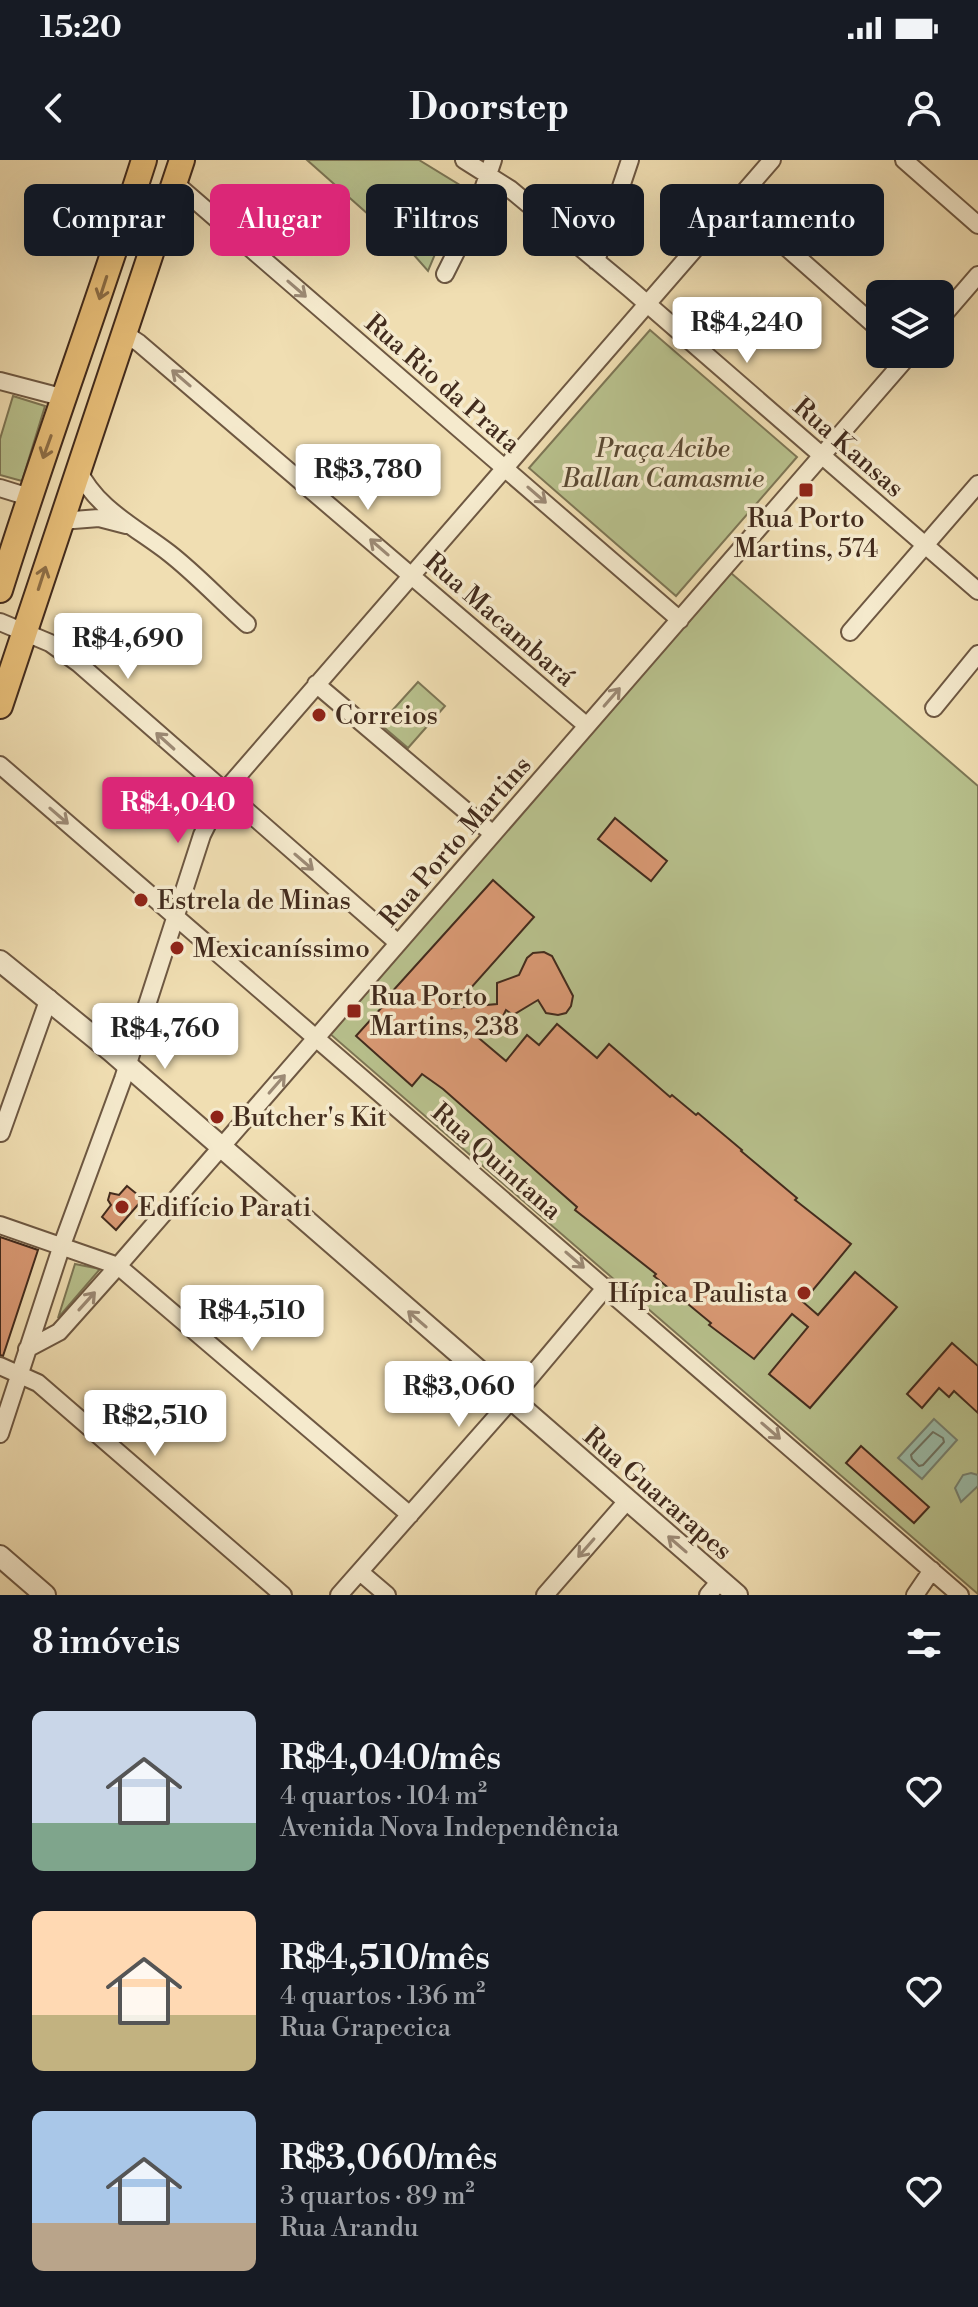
<!DOCTYPE html>
<html lang="pt">
<meta charset="utf-8">
<style>
:root{--surface:#171b24;--page:#20242c;--text:#f1f3f6;--muted:#9ea1a6;--accent:#db2777}
body{margin:0;font-family:"Libre Bodoni",serif;background:var(--page);color:var(--text);height:100vh;display:flex;flex-direction:column;font-size:30px;white-space:nowrap}
*{box-sizing:border-box;margin:0}
p{font-size:26px;color:var(--muted)}
.icon{flex:none;width:44px;height:44px;fill:none;stroke:currentColor;stroke-width:2;stroke-linecap:round;stroke-linejoin:round}
.map{position:relative;height:1435px;overflow:hidden}
.sheet{display:flex;flex-direction:column;background:var(--surface);flex:1}
.sheet>*{flex:none}
.top-card{position:absolute;left:24px;top:24px;width:930px;height:72px;display:flex;gap:16px}
.tools{position:absolute;left:866px;top:120px;display:grid;gap:16px}
.tools a{display:grid;place-items:center;width:88px;height:88px;border-radius:12px;background:var(--surface);box-shadow:0 8px 32px #0002;font-size:40px}
.price{position:absolute;translate:-50% -68px;padding:0 18px;border-radius:8px;background:#fff;color:#222;font-size:26px;line-height:52px;filter:drop-shadow(0 2px 4px #0008)}
.price::after{content:'';position:absolute;left:50%;top:48px;width:24px;height:18px;margin-left:-12px;background:inherit;clip-path:polygon(0 0,100% 0,50% 100%)}
.price.on{background:var(--accent);color:#fff}
ul{padding:0;list-style:none}
li{display:flex;align-items:center;gap:24px;height:200px;padding:0 32px}
li span{display:grid;place-items:center;flex:none;width:224px;height:160px;border-radius:12px;color:#555}
li>.icon{margin-inline-start:auto}
span .icon{width:96px;height:96px;fill:#fffc;stroke-width:1}
li b{font-size:34px}
h2{display:flex;justify-content:space-between;align-items:center;height:96px;padding:0 32px;font-size:34px}
.pill{padding:0 28px;border-radius:12px;background:var(--surface);box-shadow:0 8px 32px #0002;font-size:28px;line-height:72px}
.pill.on{background:var(--accent);color:#fff}
.status{display:flex;justify-content:space-between;align-items:center;height:56px;padding:0 40px;background:var(--surface);direction:ltr}
.status svg{height:22px;fill:currentColor}
header{display:flex;justify-content:space-between;align-items:center;height:104px;padding:0 32px;background:var(--surface);font-size:36px;font-weight:800}
.map>svg:first-child{display:block}
.green{fill:#b8c18d;stroke:#7d7655;stroke-width:2}
.water{fill:#9bbca9;stroke:#778271;stroke-width:2}
.lines{fill:none;stroke-linecap:round;stroke-linejoin:round}
.shore{stroke:#6e7463;stroke-width:2}
.building{fill:#d99974;stroke:#422b1d;stroke-width:2}
.minor-casing{stroke:#6e5842;stroke-width:20}
.tertiary-casing{stroke:#6e5842;stroke-width:24}
.primary-casing{stroke:#422b1d;stroke-width:28}
.minor{stroke:#f5eacd;stroke-width:16}
.tertiary{stroke:#f5eacd;stroke-width:20}
.primary{stroke:#e8bf79;stroke-width:24}
.oneway{stroke:#8d6e46}
.oneway2{stroke:#9c8a75}
.poi-dot{fill:#8f2418;stroke:#f5eacd;stroke-width:3}
.labels{text-anchor:middle;stroke-width:7;stroke-linejoin:round;paint-order:stroke}
.street-label{font-size:26px;fill:#422b1d;stroke:#f5eacd}
.park-label{font-size:26px;font-style:italic;fill:#5a4933;stroke:#f5eacd}
.poi-label{font-size:26px;fill:#422b1d;stroke:#f5eacd;text-anchor:start}
</style>
<div class="status"><b>15:20</b><svg viewBox="0 0 49 12"><path d="M0 12V9h3v3zM5 12V6h3v6zM10 12V3h3v9zM15 12V0h3v12zM26 1h20v11H26zM47 4h2v5h-2z"/></svg></div>
<header><svg class="icon" aria-label="back" viewBox="0 0 24 24"><path d="M15 5l-7 7 7 7"/></svg>Doorstep<svg class="icon" aria-label="person" viewBox="0 0 24 24"><circle cx="12" cy="8" r="4"/><path d="M4 21q1-7 8-7t8 7"/></svg></header>
<div class="map">
<svg width="978" height="1435" viewBox="0 0 978 1435">
<rect width="100%" height="100%" fill="#f0deb2"/>
<filter id="stains"><feTurbulence type="fractalNoise" baseFrequency=".0025" numOctaves="4"/><feColorMatrix values="0 0 0 0 .2 0 0 0 0 .09 0 0 0 0 .02 0 0 0 .5 -.17"/></filter>
<radialGradient id="worn" r=".72"><stop offset=".6" stop-color="#630" stop-opacity="0"/><stop offset="1" stop-color="#630" stop-opacity=".3"/></radialGradient>
<path class="green" d="M307,0H419L463,27L428,111L414,95Z
M650,170L797,297L676,436L529,308Z
M13,236L45,246L22,321L0,315V279Z
M731,413L978,626V1434L329,873Z
M418,522L445,546L408,588L380,564Z
M75,1104L100,1109L58,1158Z"/>
<path class="water" d="M934,1259L957,1280L922,1319L898,1298Z
M971,1313L978,1315V1326L961,1342L955,1328L963,1315Z"/>
<g class="lines">
<path class="shore" d="M933,1272L943,1278L944,1282L923,1305L919,1306L912,1299L911,1295Z"/>
</g>
<path class="building" d="M615,658L667,701L651,721L598,679Z
M493,720L534,757L453,848L497,844V823L519,815L527,798L533,793L544,792L552,796L573,836L571,846L566,853L558,855L546,853L538,840L513,855L506,850L495,872L474,874L506,901L527,875L539,885L557,864L597,898L609,884L670,937L672,935L696,955L698,953L742,990L741,991L797,1038L795,1040L851,1084L803,1142L818,1155L855,1112L897,1147L810,1248L769,1214L808,1167L792,1154L754,1199L709,1165L711,1163L654,1116L656,1114L575,1050L577,1047L443,929L422,914L412,926L356,876L392,836L390,834Z
M127,1026L143,1039L116,1070L102,1057L111,1045L108,1040L110,1033L119,1035Z
M0,1077L38,1090L3,1196L0,1195Z
M952,1183L978,1206V1253L954,1231L949,1237L939,1228L922,1248L907,1234Z
M861,1286L929,1347L914,1363L846,1303Z"/>
<g class="lines">
<g class="minor-casing">
<path id="minor" d="M464,0L510,29L629,128L978,431
M904,0L978,65
M175,23L680,460
M735,42L880,170
M596,101L630,0
M445,114L474,56L493,0
M940,159L978,115
M124,173L139,183L587,566
M0,221L65,238
M78,309C95,348 137,368 169,393C196,414 221,441 247,464
M0,328L29,337
M61,361L99,358L126,365
M0,462L50,483L78,503L398,783
M850,472L978,324
M316,524L493,674
M934,548L978,494
M0,605L960,1435
M1,973L49,838
M0,1065L118,1106L410,1355
M27,1189L59,1172L118,1106L910,194
M0,1206L38,1223L283,1435
M0,1274L62,1085L123,919L202,675L223,633L772,0
M360,1412L387,1435
M339,1435L511,1240L606,1127
M545,1435L627,1341
M708,1435L720,1421
M915,1435L932,1410"/>
</g>
<g class="tertiary-casing">
<path id="tertiary" d="M0,801L111,891L737,1435
M0,1396L45,1435"/>
</g>
<g class="primary-casing">
<path id="primary" d="M0,430C45,286 98,144 144,0
M0,546L182,0"/>
</g>
<use href="#minor" class="minor"/>
<use href="#tertiary" class="tertiary"/>
<use href="#primary" class="primary"/>
</g>
<defs><path id="oneway-shaft" d="M-6 0H5M1.5-3L5.5 0L1.5 3" fill="none" stroke-width="1.6" stroke-linecap="round" stroke-linejoin="round" transform="scale(2)"/></defs>
<g class="oneway">
<use href="#oneway-shaft" transform="translate(103 128) rotate(108)"/>
<use href="#oneway-shaft" transform="translate(47 287) rotate(110)"/>
<use href="#oneway-shaft" transform="translate(42 418) rotate(-72)"/>
</g>
<g class="oneway2">
<use href="#oneway-shaft" transform="translate(297 129) rotate(41)"/>
<use href="#oneway-shaft" transform="translate(181 218) rotate(-139)"/>
<use href="#oneway-shaft" transform="translate(537 335) rotate(41)"/>
<use href="#oneway-shaft" transform="translate(379 387) rotate(-139)"/>
<use href="#oneway-shaft" transform="translate(612 537) rotate(-49)"/>
<use href="#oneway-shaft" transform="translate(165 581) rotate(-138)"/>
<use href="#oneway-shaft" transform="translate(59 656) rotate(41)"/>
<use href="#oneway-shaft" transform="translate(304 702) rotate(41)"/>
<use href="#oneway-shaft" transform="translate(277 924) rotate(-49)"/>
<use href="#oneway-shaft" transform="translate(575 1100) rotate(41)"/>
<use href="#oneway-shaft" transform="translate(87 1141) rotate(-48)"/>
<use href="#oneway-shaft" transform="translate(417 1159) rotate(-139)"/>
<use href="#oneway-shaft" transform="translate(771 1271) rotate(41)"/>
<use href="#oneway-shaft" transform="translate(677 1384) rotate(-139)"/>
<use href="#oneway-shaft" transform="translate(586 1388) rotate(131)"/>
</g>
<g class="poi-dot">
<rect x="798" y="322" width="16" height="16" rx="4"/>
<circle cx="319" cy="555" r="8"/>
<circle cx="141" cy="740" r="8"/>
<circle cx="177" cy="788" r="8"/>
<rect x="346" y="843" width="16" height="16" rx="4"/>
<circle cx="217" cy="957" r="8"/>
<circle cx="122" cy="1047" r="8"/>
<circle cx="804" cy="1133" r="8"/>
</g>
<g class="labels">
<g class="street-label">
<text transform="translate(443 223) rotate(41)" y="9">Rua Rio da Prata</text>
<text transform="translate(849 287) rotate(41)" y="9">Rua Kansas</text>
<text transform="translate(500 459) rotate(41)" y="9">Rua Macambará</text>
<text transform="translate(455 681) rotate(-49)" y="9">Rua Porto Martins</text>
<text transform="translate(497 1001) rotate(41)" y="9">Rua Quintana</text>
<text transform="translate(658 1333) rotate(41)" y="9">Rua Guararapes</text>
</g>
<g class="park-label">
<text x="663" y="297">Praça Acibe<tspan x="663" dy="30">Ballan Camasmie</tspan></text>
</g>
<g class="poi-label">
<text x="806" y="367" text-anchor="middle">Rua Porto<tspan x="806" dy="30">Martins, 574</tspan></text>
<text x="335" y="564">Correios</text>
<text x="157" y="749">Estrela de Minas</text>
<text x="193" y="797">Mexicaníssimo</text>
<text x="370" y="845">Rua Porto<tspan x="370" dy="30">Martins, 238</tspan></text>
<text x="233" y="966">Butcher's Kit</text>
<text x="138" y="1056">Edifício Parati</text>
<text x="788" y="1142" text-anchor="end">Hípica Paulista</text>
</g>
</g>
<rect width="100%" height="100%" filter="url(#stains)"/>
<rect width="100%" height="100%" fill="url(#worn)"/>
</svg>
<div class="tools">
<a><svg class="icon" aria-label="layers" viewBox="0 0 24 24"><path d="M12 4l9 5-9 5-9-5zM3 14l9 5 9-5"/></svg></a>
</div>
<b class="price" style="left:747px;top:205px">R$4,240</b>
<b class="price" style="left:368px;top:352px">R$3,780</b>
<b class="price" style="left:128px;top:521px">R$4,690</b>
<b class="price on" style="left:178px;top:685px">R$4,040</b>
<b class="price" style="left:165px;top:911px">R$4,760</b>
<b class="price" style="left:252px;top:1193px">R$4,510</b>
<b class="price" style="left:459px;top:1269px">R$3,060</b>
<b class="price" style="left:155px;top:1298px">R$2,510</b>
<div class="top-card">
<a class="pill">Comprar</a>
<a class="pill on">Alugar</a>
<a class="pill">Filtros</a>
<a class="pill">Novo</a>
<a class="pill">Apartamento</a>
</div>
</div>
<section class="sheet">
<h2>8 imóveis<svg class="icon" aria-label="filters" viewBox="0 0 24 24"><path d="M4 7h16M4 17h16"/><circle cx="9" cy="7" r="2"/><circle cx="15" cy="17" r="2"/></svg></h2>
<ul>
<li><span style="background:linear-gradient(#c9d6e8 70%,#7fa58c 0)"><svg class="icon" aria-label="home" viewBox="0 0 24 24"><path d="M3 11l9-7 9 7M6 9v11h12V9"/></svg></span><div><b>R$4,040/mês</b><p>4 quartos · 104 m²</p><p>Avenida Nova Independência</p></div><svg class="icon" aria-label="heart" viewBox="0 0 24 24"><path d="M12 20l-8-8c-3-5 5-10 8-4 3-6 11-1 8 4z"/></svg></li>
<li><span style="background:linear-gradient(#ffd9b3 65%,#c2b280 0)"><svg class="icon" aria-label="home" viewBox="0 0 24 24"><path d="M3 11l9-7 9 7M6 9v11h12V9"/></svg></span><div><b>R$4,510/mês</b><p>4 quartos · 136 m²</p><p>Rua Grapecica</p></div><svg class="icon" aria-label="heart" viewBox="0 0 24 24"><path d="M12 20l-8-8c-3-5 5-10 8-4 3-6 11-1 8 4z"/></svg></li>
<li><span style="background:linear-gradient(#a9c7e8 70%,#b9a48a 0)"><svg class="icon" aria-label="home" viewBox="0 0 24 24"><path d="M3 11l9-7 9 7M6 9v11h12V9"/></svg></span><div><b>R$3,060/mês</b><p>3 quartos · 89 m²</p><p>Rua Arandu</p></div><svg class="icon" aria-label="heart" viewBox="0 0 24 24"><path d="M12 20l-8-8c-3-5 5-10 8-4 3-6 11-1 8 4z"/></svg></li>
</ul>
</section>
